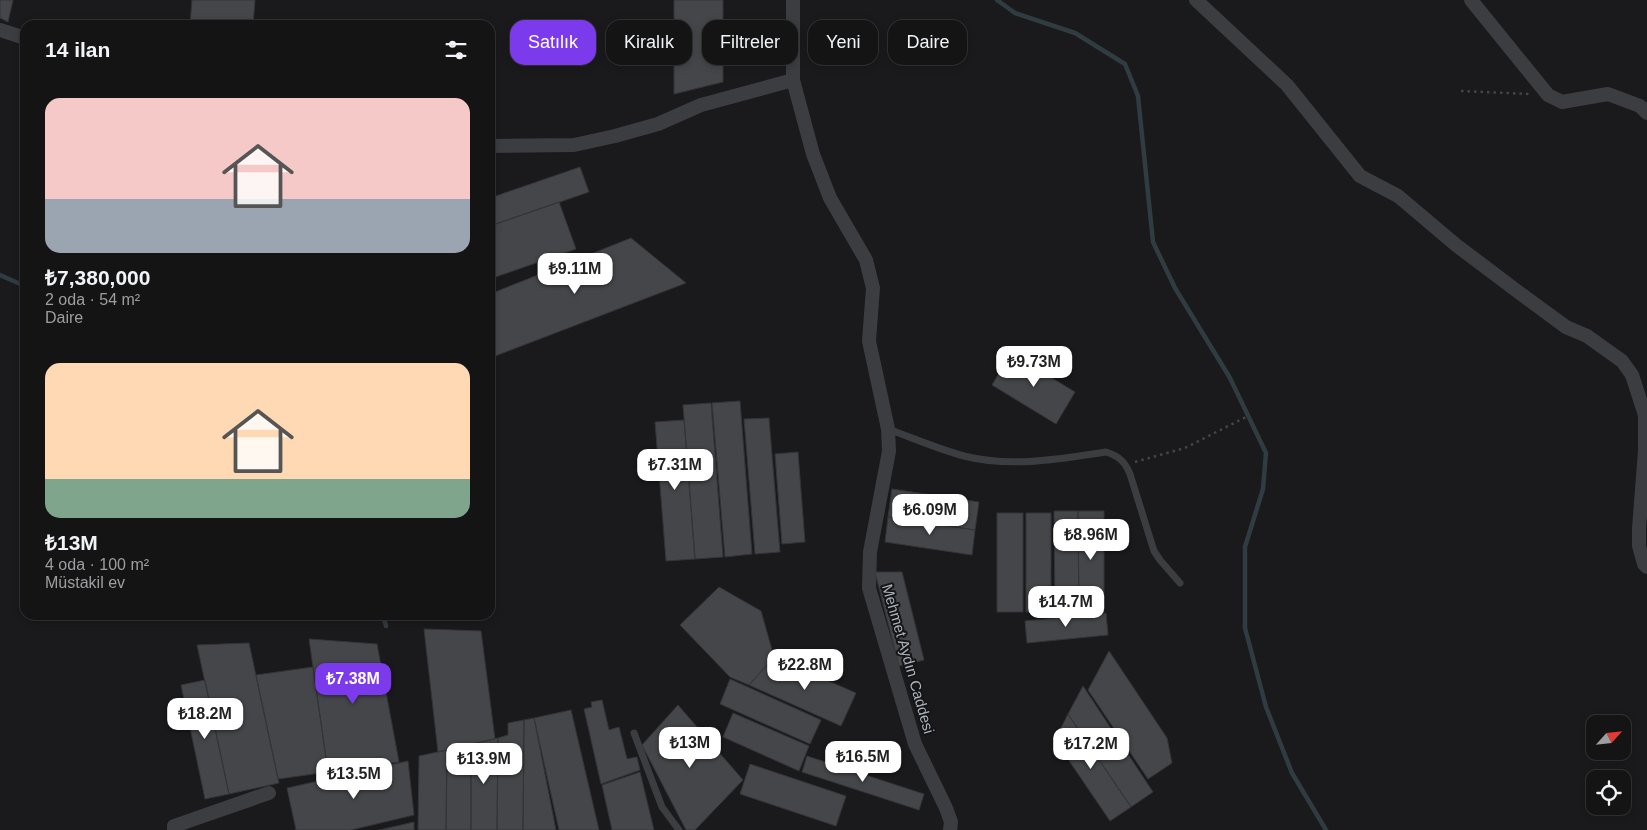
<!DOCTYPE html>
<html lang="tr">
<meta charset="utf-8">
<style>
:root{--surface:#141415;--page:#1d1d1e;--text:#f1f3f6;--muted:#9d9ea0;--line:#333334;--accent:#7c3aed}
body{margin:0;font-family:Arial,sans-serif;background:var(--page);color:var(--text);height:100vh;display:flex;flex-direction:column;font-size:19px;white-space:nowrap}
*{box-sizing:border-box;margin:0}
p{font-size:16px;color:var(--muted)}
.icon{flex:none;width:28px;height:28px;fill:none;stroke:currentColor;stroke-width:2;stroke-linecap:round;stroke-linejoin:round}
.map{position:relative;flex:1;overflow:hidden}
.sheet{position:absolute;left:20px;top:20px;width:475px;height:600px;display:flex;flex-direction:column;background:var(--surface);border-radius:15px;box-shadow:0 2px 8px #0003,0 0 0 1px var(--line)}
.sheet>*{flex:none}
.guide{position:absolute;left:510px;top:20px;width:475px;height:45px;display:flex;gap:10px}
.needle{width:32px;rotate:63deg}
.buttons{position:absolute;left:1586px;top:715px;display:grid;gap:10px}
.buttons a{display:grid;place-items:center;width:45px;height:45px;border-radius:10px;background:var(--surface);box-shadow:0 2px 8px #0003,0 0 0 1px var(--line);font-size:25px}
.price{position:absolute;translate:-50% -42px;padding:0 11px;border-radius:10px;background:#fff;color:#222;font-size:16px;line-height:32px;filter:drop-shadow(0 1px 2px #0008)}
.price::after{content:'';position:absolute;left:50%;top:30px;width:15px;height:11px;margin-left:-8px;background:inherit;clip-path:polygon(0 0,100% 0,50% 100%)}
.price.selected{background:var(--accent);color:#fff}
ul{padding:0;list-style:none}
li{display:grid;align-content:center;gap:10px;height:265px;padding:0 25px}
li span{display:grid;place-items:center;height:155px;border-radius:15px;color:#555}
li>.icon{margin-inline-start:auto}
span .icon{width:90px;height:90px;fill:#fffc;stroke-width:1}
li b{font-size:21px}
h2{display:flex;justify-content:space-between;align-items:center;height:60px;padding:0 25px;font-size:21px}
.tag{padding:0 18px;border-radius:15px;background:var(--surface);box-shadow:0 2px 8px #0003,0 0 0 1px var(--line);font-size:18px;line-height:45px}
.tag.selected{background:var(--accent);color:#fff}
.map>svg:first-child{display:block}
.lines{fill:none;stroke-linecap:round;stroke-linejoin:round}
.stream{stroke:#2f3c41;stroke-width:4.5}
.building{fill:#444649;stroke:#343538}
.path{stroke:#414448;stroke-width:2.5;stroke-dasharray:2.5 4;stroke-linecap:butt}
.service{stroke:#3b3d41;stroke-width:7}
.minor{stroke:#3b3d41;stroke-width:14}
.labels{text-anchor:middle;stroke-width:4;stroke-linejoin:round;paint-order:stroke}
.street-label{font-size:15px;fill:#acb4bc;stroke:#151517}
</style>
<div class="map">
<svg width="1647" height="830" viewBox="0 0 1647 830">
<rect width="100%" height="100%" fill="#1a1a1c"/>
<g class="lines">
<path class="stream" d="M997,0L1015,13L1075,33L1125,64L1138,96L1153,242L1175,288L1230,378L1266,453L1263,489L1245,547V628L1266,707L1292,773L1326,830
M0,275L25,286
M383,615L386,626"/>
</g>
<path class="building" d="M0,0H13L8,22L0,18Z
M192,0H255L253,25H190Z
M674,0H723V82L674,94Z
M580,167L589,192L490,226V198Z
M559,202L576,249L490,279V226Z
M631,238L686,283L490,358V294Z
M1011,353L1075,392L1056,424L992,385Z
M740,401L752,554L725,557L712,403Z
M711,403L723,557L695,559L683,405Z
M769,418L780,552L755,554L744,419Z
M684,420L695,559L666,561L655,422Z
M798,452L805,542L782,544L775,454Z
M892,489L979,502L975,530L888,517Z
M1054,511H1078L1079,612H1055Z
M1078,511H1104V612H1079Z
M997,513H1023V612H997Z
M1026,513H1051V612H1026Z
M888,517L975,530L972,555L885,542Z
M875,572H902L924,660L899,666Z
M719,587L761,611L774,657L749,685L730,677L680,625Z
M1106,613L1108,635L1027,643L1025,621Z
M448,615H483L482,619Z
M424,629L481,631L495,739L438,752Z
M309,639L377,644L399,762L328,772Z
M249,643L279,783L229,794L197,645Z
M1109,651L1167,738L1172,763L1148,779L1088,690Z
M774,657L856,693L841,726L749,685Z
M313,667L328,772L278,779L256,675Z
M730,679L821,720L810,744L720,704Z
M205,680L229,794L205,799L181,685Z
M1083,686L1153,792L1131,807L1068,714Z
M602,700L609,730L619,727L627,759L637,757L640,770L601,784L584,709L592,707L591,702Z
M678,705L743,780L695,830H686L642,745Z
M571,710L599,830H559L534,718Z
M733,713L809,746L799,771L723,737Z
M1068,714L1131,807L1110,821L1055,740Z
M534,718L556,830H523L524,720Z
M524,720L523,830H497L498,738L508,735V723Z
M498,738L497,830H471V744Z
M471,744V830H446L447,750Z
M447,750L446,830H418L419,756Z
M807,756L924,794L919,810L802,772Z
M408,761L414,815L351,830H296L287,788Z
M750,764L846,796L836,826L740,794Z
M640,772L654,830H612L602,785Z
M414,822V830H379Z"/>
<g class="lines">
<path class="path" d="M1461,91L1529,94
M1135,462L1185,448L1248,416"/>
<path class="service" d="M888,429C913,438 938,449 964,456C1011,468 1059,459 1106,452C1119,456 1125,462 1130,474L1154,551L1160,560L1180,583
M634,733L662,807L679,830"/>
<path class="minor" d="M793,0V80L813,154L830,198L866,260L873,288L869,341L888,429L889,451L870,552L869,588L915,744L946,808L951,822L950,830
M1196,0L1287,85L1360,176L1398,196L1456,245L1517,291L1566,327L1587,336L1622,361L1632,375L1645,415V451L1639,528V546L1644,564L1647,567
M1471,0L1548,95L1562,102L1608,94L1640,106L1647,113
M0,30L25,38
M490,146L574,145L615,136L658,124L701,105L793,80
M174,830V826L269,793"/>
</g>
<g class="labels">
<g class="street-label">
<text transform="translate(908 659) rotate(74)" y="5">Mehmet Aydın Caddesi</text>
</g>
</g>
</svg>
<div class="buttons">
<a><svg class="needle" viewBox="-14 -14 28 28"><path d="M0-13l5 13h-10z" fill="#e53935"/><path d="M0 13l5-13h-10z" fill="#9d9ea0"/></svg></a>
<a><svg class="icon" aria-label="locate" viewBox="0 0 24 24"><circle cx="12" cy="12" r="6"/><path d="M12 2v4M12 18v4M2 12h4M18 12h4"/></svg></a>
</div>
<b class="price" style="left:575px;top:295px">₺9.11M</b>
<b class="price" style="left:1034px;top:388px">₺9.73M</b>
<b class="price" style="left:675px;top:491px">₺7.31M</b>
<b class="price" style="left:930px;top:536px">₺6.09M</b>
<b class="price" style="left:1091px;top:561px">₺8.96M</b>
<b class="price" style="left:1066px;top:628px">₺14.7M</b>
<b class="price" style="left:805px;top:691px">₺22.8M</b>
<b class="price selected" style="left:353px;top:705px">₺7.38M</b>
<b class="price" style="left:205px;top:740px">₺18.2M</b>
<b class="price" style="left:690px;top:769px">₺13M</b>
<b class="price" style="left:1091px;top:770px">₺17.2M</b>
<b class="price" style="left:863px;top:783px">₺16.5M</b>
<b class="price" style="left:484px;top:785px">₺13.9M</b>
<b class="price" style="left:354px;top:800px">₺13.5M</b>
<div class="guide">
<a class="tag selected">Satılık</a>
<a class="tag">Kiralık</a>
<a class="tag">Filtreler</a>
<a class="tag">Yeni</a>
<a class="tag">Daire</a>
</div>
<section class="sheet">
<h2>14 ilan<svg class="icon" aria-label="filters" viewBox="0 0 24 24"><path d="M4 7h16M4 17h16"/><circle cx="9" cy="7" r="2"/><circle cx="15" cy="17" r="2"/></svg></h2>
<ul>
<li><span style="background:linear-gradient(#f6c9c9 65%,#9aa5b1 0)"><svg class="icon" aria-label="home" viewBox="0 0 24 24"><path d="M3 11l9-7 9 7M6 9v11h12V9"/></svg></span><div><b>₺7,380,000</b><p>2 oda · 54 m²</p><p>Daire</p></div></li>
<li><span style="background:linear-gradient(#ffd9b3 75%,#7fa58c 0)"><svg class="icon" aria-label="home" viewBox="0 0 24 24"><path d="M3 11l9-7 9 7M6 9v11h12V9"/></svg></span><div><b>₺13M</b><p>4 oda · 100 m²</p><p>Müstakil ev</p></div></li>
</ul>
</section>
</div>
